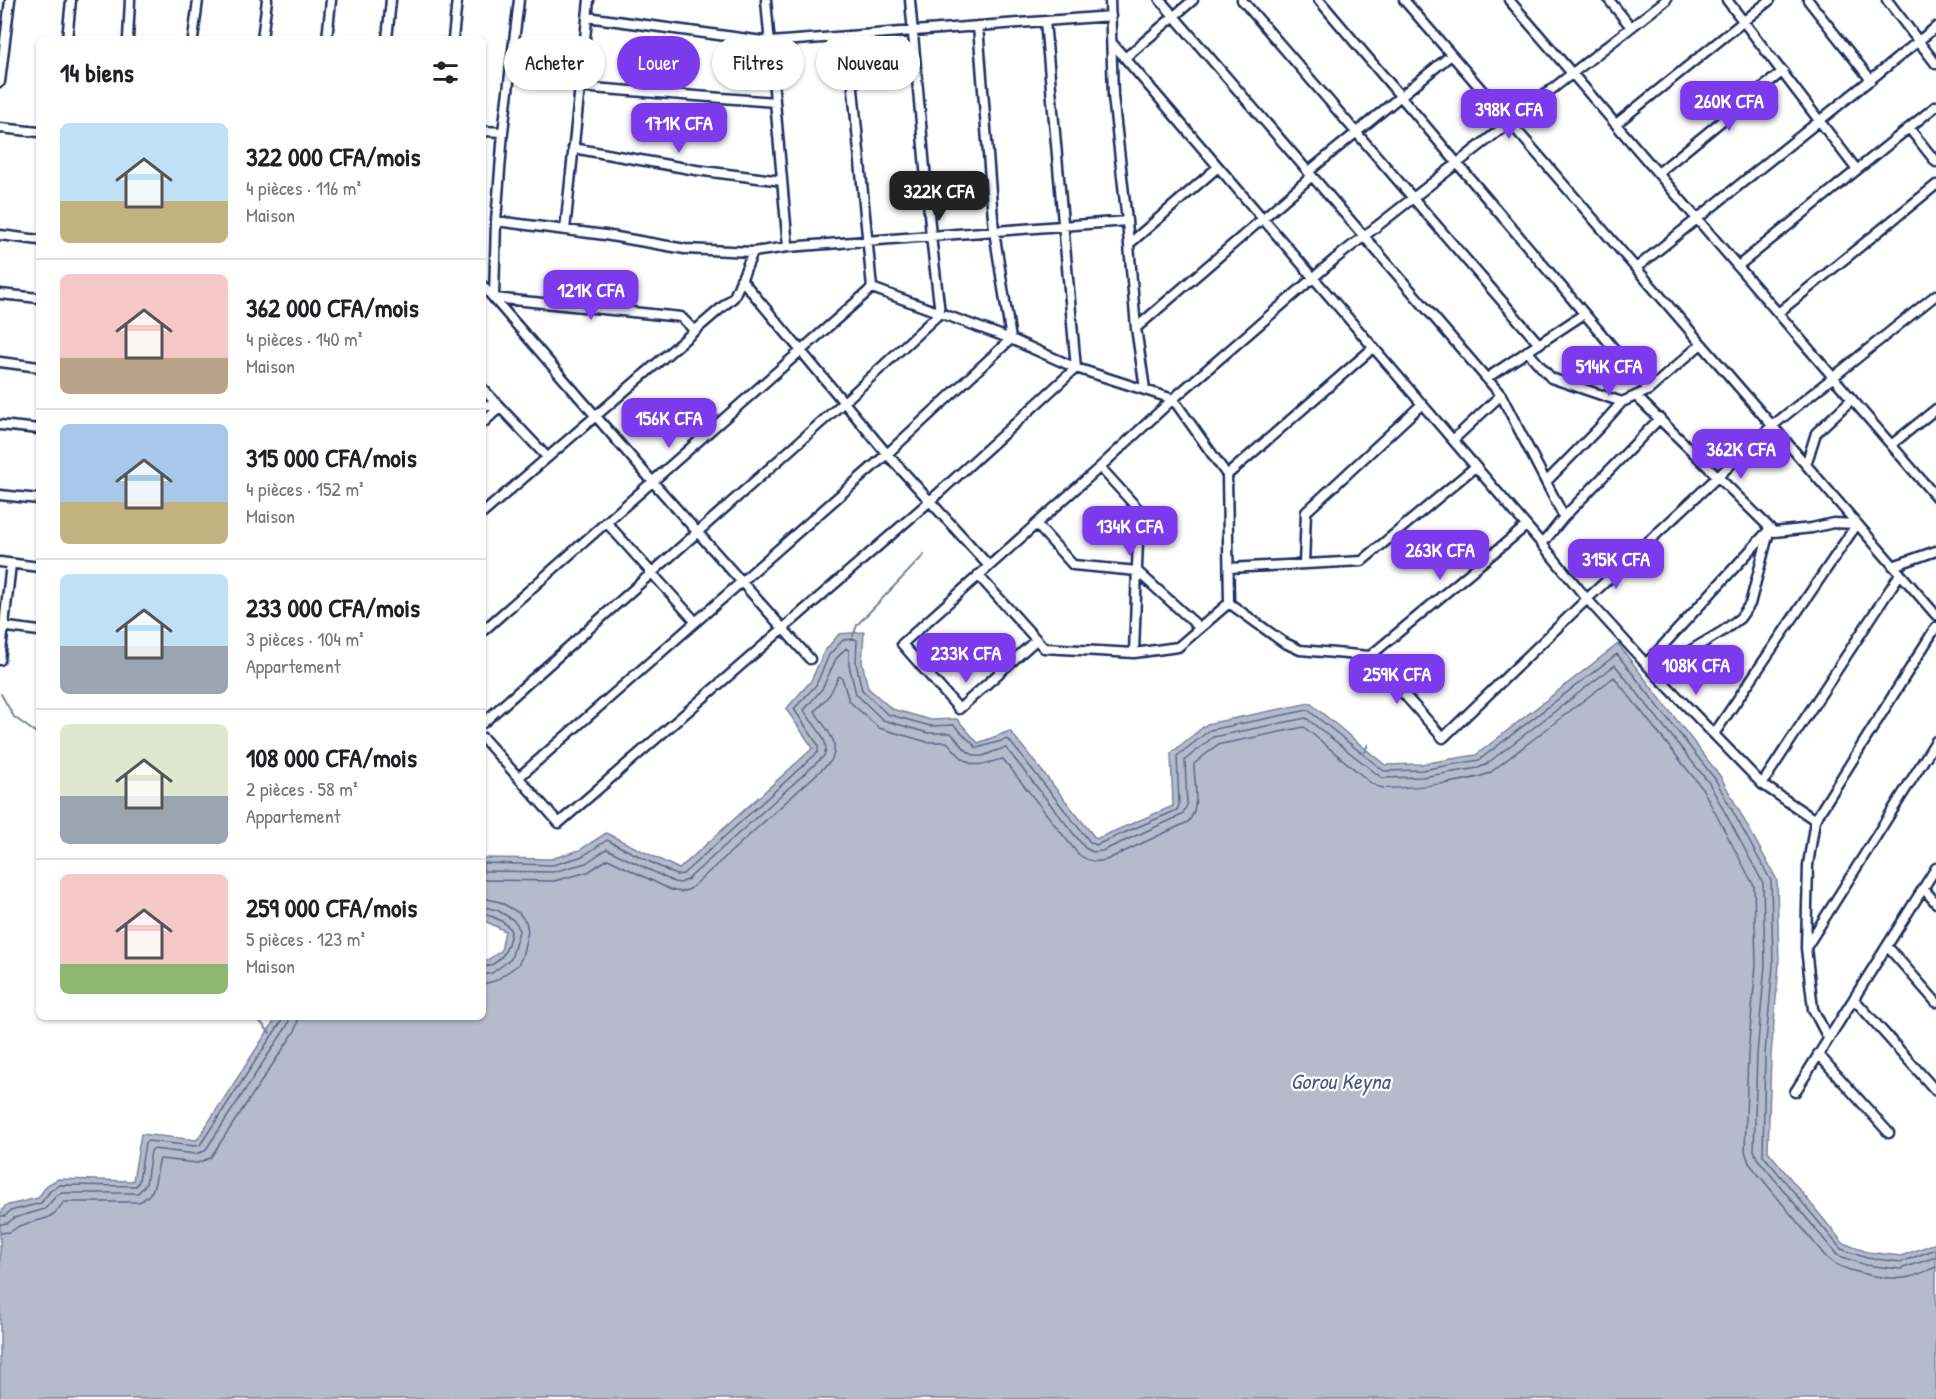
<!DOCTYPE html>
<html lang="fr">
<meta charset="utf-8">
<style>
:root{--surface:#fff;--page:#f6f6f6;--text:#202124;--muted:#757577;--line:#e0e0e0;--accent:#7c3aed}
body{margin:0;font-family:"Patrick Hand",sans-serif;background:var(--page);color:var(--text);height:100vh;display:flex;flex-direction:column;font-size:22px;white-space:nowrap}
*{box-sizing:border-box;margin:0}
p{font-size:20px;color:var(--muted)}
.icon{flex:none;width:33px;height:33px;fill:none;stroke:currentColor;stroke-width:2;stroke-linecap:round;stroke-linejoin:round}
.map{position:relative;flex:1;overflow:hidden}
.sheet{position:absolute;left:36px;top:36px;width:450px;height:984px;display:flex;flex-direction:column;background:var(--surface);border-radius:9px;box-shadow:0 2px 4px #0004}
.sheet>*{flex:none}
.top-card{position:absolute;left:504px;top:36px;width:570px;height:54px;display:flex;gap:12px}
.price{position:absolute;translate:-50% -51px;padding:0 14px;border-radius:12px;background:var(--accent);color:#fff;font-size:20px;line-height:39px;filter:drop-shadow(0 2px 3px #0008)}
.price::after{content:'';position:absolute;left:50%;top:36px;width:18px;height:14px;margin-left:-9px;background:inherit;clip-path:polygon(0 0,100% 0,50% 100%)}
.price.current{background:#222;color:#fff}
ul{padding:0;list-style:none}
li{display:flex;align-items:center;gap:18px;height:150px;padding:0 24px}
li+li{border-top:2px solid var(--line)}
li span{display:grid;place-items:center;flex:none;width:168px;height:120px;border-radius:9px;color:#555}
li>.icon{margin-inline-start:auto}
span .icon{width:72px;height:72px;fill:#fffc;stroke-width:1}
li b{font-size:26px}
h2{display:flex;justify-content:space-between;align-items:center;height:72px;padding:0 24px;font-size:26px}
.pill{padding:0 21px;border-radius:27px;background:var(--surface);box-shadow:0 2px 4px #0004;font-size:21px;line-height:54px}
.pill.current{background:var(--accent);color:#fff}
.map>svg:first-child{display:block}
.water{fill:#b5bbca;stroke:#77839f;stroke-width:1.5}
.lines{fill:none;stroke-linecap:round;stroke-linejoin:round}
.shore{stroke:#596789;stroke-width:1.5}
.stream{stroke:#77839f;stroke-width:2}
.street-casing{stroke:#1b2f5e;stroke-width:13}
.street{stroke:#fff;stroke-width:8}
.labels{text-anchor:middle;stroke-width:4.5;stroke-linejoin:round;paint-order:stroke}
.water-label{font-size:22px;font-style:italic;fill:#49597e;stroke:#fff}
</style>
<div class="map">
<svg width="1936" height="1399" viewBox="0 0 1936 1399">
<rect width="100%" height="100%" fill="#fff"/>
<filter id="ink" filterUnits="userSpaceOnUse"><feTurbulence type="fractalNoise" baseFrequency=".0167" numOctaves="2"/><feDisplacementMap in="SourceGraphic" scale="12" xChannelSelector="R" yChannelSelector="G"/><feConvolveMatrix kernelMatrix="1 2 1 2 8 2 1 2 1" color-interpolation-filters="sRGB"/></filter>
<g filter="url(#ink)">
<path class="water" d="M864,632L862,662L868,688L892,709L931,720L957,719L978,743L1010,731L1096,839L1173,806L1171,753L1207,724L1310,703L1385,765L1421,764L1476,755L1618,644L1720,776L1777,880L1779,965L1771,1055L1768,1151L1843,1243L1867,1252L1901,1256L1936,1243V1399H0V1215L5,1206L38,1198L47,1185L58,1179L133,1181L141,1134L197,1140L277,1017H483V963L501,951L505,931L483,920V858L551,859L580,850L606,833L679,869L813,748L786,709L811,681L824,652L839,634Z"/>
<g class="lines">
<path class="shore" d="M483,863L553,865L583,856L607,840L676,875L683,874L818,752V745L794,709L816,685L829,655L843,640L854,639L857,640L856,663L862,690L887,714L930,726L954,725L977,748L1008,739L1090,842L1096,845L1177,810L1179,805L1177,756L1210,730L1308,710L1384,771L1422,770L1479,760L1617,654L1715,779L1771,881L1773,965L1765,1054L1763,1155L1841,1249L1867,1258L1901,1262L1936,1249
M483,871L553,872L586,863L607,849L674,882L680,883L687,880L824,756C832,739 811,724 804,710L822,689L836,659L846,648L849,651V665L856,694L883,720L928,733H951C959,741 968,758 982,756C990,754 997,749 1006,748L1085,848L1093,852L1102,851L1182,815L1187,805L1185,760L1213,737L1306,718L1382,778L1422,777L1478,768L1485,765L1615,665L1709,783L1763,883L1765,965L1757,1054L1754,1150L1757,1158L1837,1255L1865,1265L1900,1269L1936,1257
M483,880L554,881L588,872L608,859L671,890L681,892L690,889L831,761C842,741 824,728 815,711L830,694L839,676L842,678L849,701L879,728L927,742H947C957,752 966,768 983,764C990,763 996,760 1003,759L1078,854C1087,861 1095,863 1106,860L1188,822C1201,807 1194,782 1194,764L1217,745L1304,727L1371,783C1375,786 1379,787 1384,788C1404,789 1475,782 1491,772L1614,677L1702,788L1754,886L1756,965L1748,1053L1745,1151L1749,1163L1826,1257C1839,1271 1885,1280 1904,1278C1915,1277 1926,1271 1936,1267
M483,898L500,902L519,913L526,922L528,931L522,957L518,965L495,981L483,984
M483,907L497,910L512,919L517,924L519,931L511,959L492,973L483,975
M483,914C493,916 508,922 511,932C508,948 502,965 483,967
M0,1216H5L10,1211L41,1203L51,1190L60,1185L136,1186L139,1181L145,1143L147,1141L195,1146L200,1145L281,1022L282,1017
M0,1224L8,1223L14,1218L45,1209L56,1196L62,1193H138L146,1184L151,1151L153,1149L195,1154L205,1151L287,1026L290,1017
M0,1233L10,1232L19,1226L47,1218L55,1213L64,1202H139C159,1193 154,1176 160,1159L197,1163L210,1158L295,1031L299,1017"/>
<path class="stream" d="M853,636L857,625L924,555
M1,694L14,717L39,735
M1365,752L1368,744
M256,1017L270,1033"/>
<g class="street-casing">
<path id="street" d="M519,0L503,132L496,221L494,298L681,317L695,331
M766,0L788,247
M1110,0L1113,96L1127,221L1136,328L1145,389
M1160,0L1501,395L1564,517
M1242,0L1539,344
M1319,0L1649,390
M1404,0L1936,615
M1509,0L1936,497
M1609,0L1631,27
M1727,0L1857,170
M1808,0L1871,80
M1887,0L1936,64
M587,17L770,42L1111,16
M848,36L872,288
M67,39L71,0
M128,39L130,0
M193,39L198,0
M262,39L267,0
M327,39L331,0
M387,39L391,0
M453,39L457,0
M1112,43L1542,544L1587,599L1646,664L1762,784L1815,820L1808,865L1806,948L1813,1009L1828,1038
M1125,58L1193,0
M0,82L10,0
M579,87L775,102
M1616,124L1770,0
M0,128L39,132
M1909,128L1936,162
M483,131L503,132
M573,148L696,170L782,181
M1308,172L1451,55
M1658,173L1783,71
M496,221L605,235L685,249L753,252L788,247L1127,221
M565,230L589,0
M0,235L39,240
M1129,244L1218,167
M1738,266L1936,106
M1636,268L1936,27
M741,279L887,454L989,566
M483,286L652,481L810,659
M872,288L1011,339L1076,368L1173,399L1227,475L1229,603
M0,294L39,298
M1778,313L1936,185
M1136,328L1312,176
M1527,351L1551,378L1622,402
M0,362L39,367
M1487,378L1584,314
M483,389L547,457
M1637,397L1774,532L1812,528L1833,523L1857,524
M483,405L500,407
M483,423L500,407
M0,425L39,429
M1453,440L1501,395
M1891,445L1936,409
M1806,465L1816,433L1852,399
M1227,475L1373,348
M1546,482L1599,428L1622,402L1649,390L1701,344
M0,495L39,499
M483,513L734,297L753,252
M606,522L695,621
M1036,524L1073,565L1137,571L1200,628
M1542,544L1564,517L1660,418
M0,562L39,567
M1304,564L1306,512L1421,405
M1893,566L1936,551
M1229,568L1362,561L1475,467
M978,575L1044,648L1134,653L1139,510L1100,467
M1229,603L1283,642L1300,650L1370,656L1443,738L1587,599L1772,426L1936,295
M0,626L39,631
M483,631L872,288
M1036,640L959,709L902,644L1100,467L1173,399L1335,259L1666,0
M1134,653L1178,647L1229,603
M1370,656L1526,526
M0,660L11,564
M1646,664L1768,531
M1660,679L1686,653L1723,631L1740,618L1750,604L1770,528
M483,723L844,402L940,313L931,236L910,0
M1714,734L1857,524
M483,738L559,823L930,501L1076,368L1045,21
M519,777L887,454L1011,339L994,231L978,26
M1762,784L1900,574
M1815,820L1936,627
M1923,888L1936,903
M1807,946L1936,741
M1887,946L1936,1002
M1854,999L1936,1091
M1818,1054L1889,1133
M1795,1092L1936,868"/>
</g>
<use href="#street" class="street"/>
</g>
</g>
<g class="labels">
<g class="water-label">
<text x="1340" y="1089">Gorou Keyna</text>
</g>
</g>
</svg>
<b class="price" style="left:1729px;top:132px">260K CFA</b>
<b class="price" style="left:1509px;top:140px">398K CFA</b>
<b class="price" style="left:679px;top:154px">171K CFA</b>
<b class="price current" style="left:939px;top:222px">322K CFA</b>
<b class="price" style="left:591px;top:321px">121K CFA</b>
<b class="price" style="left:1609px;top:397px">514K CFA</b>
<b class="price" style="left:669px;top:449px">156K CFA</b>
<b class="price" style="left:1741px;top:480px">362K CFA</b>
<b class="price" style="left:1130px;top:557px">134K CFA</b>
<b class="price" style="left:1440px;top:581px">263K CFA</b>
<b class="price" style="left:1616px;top:590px">315K CFA</b>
<b class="price" style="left:966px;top:684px">233K CFA</b>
<b class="price" style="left:1696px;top:696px">108K CFA</b>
<b class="price" style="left:1397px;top:705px">259K CFA</b>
<div class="top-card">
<a class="pill">Acheter</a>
<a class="pill current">Louer</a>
<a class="pill">Filtres</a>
<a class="pill">Nouveau</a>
</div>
<section class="sheet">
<h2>14 biens<svg class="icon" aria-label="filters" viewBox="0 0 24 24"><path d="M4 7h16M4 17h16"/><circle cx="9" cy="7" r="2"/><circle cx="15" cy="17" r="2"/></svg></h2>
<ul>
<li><span style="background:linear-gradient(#bfe0f5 65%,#c2b280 0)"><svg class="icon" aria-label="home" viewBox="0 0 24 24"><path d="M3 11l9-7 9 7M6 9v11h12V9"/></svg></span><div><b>322 000 CFA/mois</b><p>4 pièces · 116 m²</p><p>Maison</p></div></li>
<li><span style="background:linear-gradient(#f6c9c9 70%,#b9a48a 0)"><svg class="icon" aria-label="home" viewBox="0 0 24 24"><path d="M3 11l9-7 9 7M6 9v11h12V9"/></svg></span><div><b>362 000 CFA/mois</b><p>4 pièces · 140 m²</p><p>Maison</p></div></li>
<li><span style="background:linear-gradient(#a9c7e8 65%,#c2b280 0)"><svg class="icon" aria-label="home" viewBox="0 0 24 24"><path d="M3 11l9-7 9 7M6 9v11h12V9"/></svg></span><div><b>315 000 CFA/mois</b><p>4 pièces · 152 m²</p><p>Maison</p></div></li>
<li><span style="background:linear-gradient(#bfe0f5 60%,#9aa5b1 0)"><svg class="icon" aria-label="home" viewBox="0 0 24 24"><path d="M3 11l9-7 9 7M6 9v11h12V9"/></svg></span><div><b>233 000 CFA/mois</b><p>3 pièces · 104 m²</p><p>Appartement</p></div></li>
<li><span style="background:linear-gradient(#dfe7d0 60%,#9aa5b1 0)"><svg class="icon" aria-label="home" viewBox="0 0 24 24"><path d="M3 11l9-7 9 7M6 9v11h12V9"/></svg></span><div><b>108 000 CFA/mois</b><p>2 pièces · 58 m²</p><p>Appartement</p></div></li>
<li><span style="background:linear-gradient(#f6c9c9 75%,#8fb573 0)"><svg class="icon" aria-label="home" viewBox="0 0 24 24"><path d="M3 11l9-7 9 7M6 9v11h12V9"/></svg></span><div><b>259 000 CFA/mois</b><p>5 pièces · 123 m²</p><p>Maison</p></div></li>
</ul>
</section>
</div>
